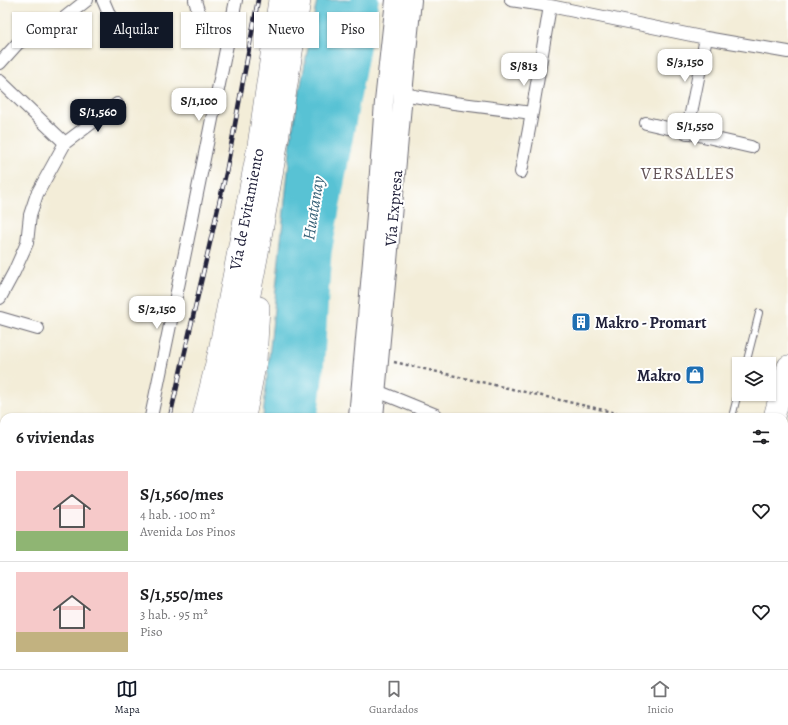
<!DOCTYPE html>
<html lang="es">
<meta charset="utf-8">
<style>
:root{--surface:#fff;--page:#f6f6f6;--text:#202124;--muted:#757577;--line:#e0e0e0;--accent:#111827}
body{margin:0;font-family:Alegreya,serif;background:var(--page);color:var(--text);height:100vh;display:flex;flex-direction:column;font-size:15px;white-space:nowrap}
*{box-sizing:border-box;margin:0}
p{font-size:13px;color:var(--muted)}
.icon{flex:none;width:22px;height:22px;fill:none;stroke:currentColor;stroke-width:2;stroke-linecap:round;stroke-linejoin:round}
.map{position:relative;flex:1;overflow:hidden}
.side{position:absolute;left:0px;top:413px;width:788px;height:256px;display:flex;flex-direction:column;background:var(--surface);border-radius:12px 12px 0 0;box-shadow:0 1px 3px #0004}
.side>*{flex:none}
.hud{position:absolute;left:12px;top:12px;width:400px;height:36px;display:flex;gap:8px}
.tools{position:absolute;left:732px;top:357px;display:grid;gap:8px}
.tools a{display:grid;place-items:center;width:44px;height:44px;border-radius:0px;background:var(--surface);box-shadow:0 1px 3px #0004;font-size:20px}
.price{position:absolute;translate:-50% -34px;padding:0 9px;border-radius:8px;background:#fff;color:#222;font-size:13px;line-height:26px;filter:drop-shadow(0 1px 2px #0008)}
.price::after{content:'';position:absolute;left:50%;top:24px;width:12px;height:9px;margin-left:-6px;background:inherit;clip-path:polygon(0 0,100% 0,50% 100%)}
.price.selected{background:var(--accent);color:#fff}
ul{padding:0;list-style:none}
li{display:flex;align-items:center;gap:12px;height:100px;padding:0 16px}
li+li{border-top:1px solid var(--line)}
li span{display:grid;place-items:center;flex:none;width:112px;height:80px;border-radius:0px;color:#555}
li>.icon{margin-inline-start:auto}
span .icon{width:48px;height:48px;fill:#fffc;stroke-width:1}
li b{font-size:17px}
h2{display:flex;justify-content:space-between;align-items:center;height:48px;padding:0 16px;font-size:17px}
.tag{padding:0 14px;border-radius:0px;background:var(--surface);box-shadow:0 1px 3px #0004;font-size:14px;line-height:36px}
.tag.selected{background:var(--accent);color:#fff}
.menu{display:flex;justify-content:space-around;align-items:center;height:56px;border-top:1px solid var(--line);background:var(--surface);font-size:11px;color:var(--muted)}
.menu a{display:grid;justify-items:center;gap:2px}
.menu .selected{color:var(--accent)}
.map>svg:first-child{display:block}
.green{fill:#b9d77d;stroke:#6e7c5c}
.water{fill:#58c2d4;stroke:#3d7288}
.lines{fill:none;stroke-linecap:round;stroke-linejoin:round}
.river{stroke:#58c2d4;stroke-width:27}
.lane-casing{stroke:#6b6972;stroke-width:8}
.street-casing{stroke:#6b6972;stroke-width:14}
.secondary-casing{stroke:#6b6972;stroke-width:18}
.primary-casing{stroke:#6b6972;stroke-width:20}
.highway-casing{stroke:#6b6972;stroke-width:22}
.path{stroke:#6b6972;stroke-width:2.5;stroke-dasharray:3 3;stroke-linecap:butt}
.lane{stroke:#fff;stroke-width:6}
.street{stroke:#fff;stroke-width:12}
.secondary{stroke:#fff;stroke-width:16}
.primary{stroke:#fff;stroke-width:18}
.highway{stroke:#fff;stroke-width:21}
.rail-casing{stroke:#22223b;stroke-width:4.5}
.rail{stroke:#fff;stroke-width:3;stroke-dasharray:9;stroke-linecap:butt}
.labels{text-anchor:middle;stroke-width:4;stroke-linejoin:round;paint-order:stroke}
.street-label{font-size:16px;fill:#22223b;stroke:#fff}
.poi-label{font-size:16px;font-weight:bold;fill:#22223b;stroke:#fff;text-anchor:start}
.neighbourhood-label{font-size:17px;letter-spacing:1px;fill:#605154;stroke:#fff}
.water-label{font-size:17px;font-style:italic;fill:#386278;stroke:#fff}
</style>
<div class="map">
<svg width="788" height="669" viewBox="0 0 788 669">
<rect width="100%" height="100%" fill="#fff"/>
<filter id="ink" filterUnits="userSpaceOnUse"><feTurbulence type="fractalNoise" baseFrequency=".025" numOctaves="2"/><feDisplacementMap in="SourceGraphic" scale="8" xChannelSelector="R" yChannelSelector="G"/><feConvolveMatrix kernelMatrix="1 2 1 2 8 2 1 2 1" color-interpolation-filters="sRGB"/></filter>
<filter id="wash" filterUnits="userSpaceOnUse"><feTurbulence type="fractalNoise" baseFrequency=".012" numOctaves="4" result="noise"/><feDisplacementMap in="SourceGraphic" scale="16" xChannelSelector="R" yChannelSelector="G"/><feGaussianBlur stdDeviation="0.9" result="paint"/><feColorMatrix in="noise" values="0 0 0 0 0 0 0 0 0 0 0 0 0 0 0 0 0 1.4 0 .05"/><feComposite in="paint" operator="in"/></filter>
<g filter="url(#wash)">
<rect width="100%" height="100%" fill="#f3edd8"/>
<path class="green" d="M788,423V456L784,469V437Z"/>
<path class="water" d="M317,0H365L318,252L310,371L304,417H263L292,132Z
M226,665H268V669H226Z"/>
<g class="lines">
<path class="river" d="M304,417L310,371L318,252L365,0"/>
</g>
</g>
<g filter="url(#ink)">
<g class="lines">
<g class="lane-casing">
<path id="lane" d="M746,364L759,313
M423,417L436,415L445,417
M732,417L739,389
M36,665V669
M593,669L594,665
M619,669L620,665"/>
</g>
<g class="street-casing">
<path id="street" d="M103,0L115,28
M195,0C201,25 206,23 229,28
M511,0L550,6L706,38L788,52
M0,63L18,43L58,23L87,0
M0,81L65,143
M403,94L454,103L532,113
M646,123L751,147
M687,133L706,38
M521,172L532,113L550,6
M0,298L14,272L27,243L30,215L37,194L65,143L117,104
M0,318L38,329
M377,391L436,415
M151,417L186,248L236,0
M784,538L788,539"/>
</g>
<g class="secondary-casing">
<path id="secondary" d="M0,592L4,593
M72,669L73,665"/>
</g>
<g class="primary-casing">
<path id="primary" d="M358,417L375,228L384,102L395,0
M374,417L403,94L412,0
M314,669L316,665
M334,669L335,665"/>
</g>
<g class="highway-casing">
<path id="highway" d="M203,417L219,351L258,146L279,0
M224,417C256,279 279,140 300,0
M245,417L256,361L259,307
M774,417L788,366
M784,595L788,581
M213,665L215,669
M145,669L146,665
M164,669L165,665
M704,669L705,665
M762,669L763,665"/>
</g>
<path class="path" d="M394,362L634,417
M784,491L788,476
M231,666L244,669
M293,669L296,665
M734,669L735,665"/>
<use href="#lane" class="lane"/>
<use href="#street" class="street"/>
<use href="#secondary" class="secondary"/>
<use href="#primary" class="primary"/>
<use href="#highway" class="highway"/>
<g class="rail-casing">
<path id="rail" d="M170,417L226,173L258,0
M112,669L113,665"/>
</g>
<use href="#rail" class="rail"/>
</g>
</g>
<defs>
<g id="building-square" transform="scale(1)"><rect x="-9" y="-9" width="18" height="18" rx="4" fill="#1f6fb2" stroke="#fff"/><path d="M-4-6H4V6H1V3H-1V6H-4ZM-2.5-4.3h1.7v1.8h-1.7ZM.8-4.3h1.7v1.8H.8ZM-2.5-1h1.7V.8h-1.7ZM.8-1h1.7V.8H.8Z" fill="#fff"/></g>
<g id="shop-square" transform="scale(1)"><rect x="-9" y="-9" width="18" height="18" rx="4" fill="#1f6fb2" stroke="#fff"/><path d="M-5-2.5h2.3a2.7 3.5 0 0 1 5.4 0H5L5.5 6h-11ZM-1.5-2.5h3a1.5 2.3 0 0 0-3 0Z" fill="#fff"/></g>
</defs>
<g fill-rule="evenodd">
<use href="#building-square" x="581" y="322"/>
<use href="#shop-square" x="695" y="375"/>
</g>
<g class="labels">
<g class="street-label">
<text transform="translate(393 208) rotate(-85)" y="6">Vía Expresa</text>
<text transform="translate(246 209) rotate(-79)" y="6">Vía de Evitamiento</text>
</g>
<g class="poi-label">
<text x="595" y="328">Makro - Promart</text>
<text x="681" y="381" text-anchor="end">Makro</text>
</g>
<g class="neighbourhood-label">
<text x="688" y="179">VERSALLES</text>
</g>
<g class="water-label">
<text transform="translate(313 208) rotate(-81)" y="6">Huatanay</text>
</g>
</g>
</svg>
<div class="tools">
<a><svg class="icon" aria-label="layers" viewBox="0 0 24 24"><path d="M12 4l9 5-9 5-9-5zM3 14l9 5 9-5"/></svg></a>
</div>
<b class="price" style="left:685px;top:83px">S/3,150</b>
<b class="price" style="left:524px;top:87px">S/813</b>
<b class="price" style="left:199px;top:122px">S/1,100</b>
<b class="price selected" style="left:98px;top:133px">S/1,560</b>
<b class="price" style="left:695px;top:147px">S/1,550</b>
<b class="price" style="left:157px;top:330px">S/2,150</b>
<div class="hud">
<a class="tag">Comprar</a>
<a class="tag selected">Alquilar</a>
<a class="tag">Filtros</a>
<a class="tag">Nuevo</a>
<a class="tag">Piso</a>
</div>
<section class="side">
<h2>6 viviendas<svg class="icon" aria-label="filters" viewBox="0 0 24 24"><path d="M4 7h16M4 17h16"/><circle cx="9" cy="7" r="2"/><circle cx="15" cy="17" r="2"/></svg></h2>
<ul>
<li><span style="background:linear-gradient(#f6c9c9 75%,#8fb573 0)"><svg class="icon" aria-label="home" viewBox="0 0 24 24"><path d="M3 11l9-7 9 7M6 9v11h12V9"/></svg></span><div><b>S/1,560/mes</b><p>4 hab. · 100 m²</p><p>Avenida Los Pinos</p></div><svg class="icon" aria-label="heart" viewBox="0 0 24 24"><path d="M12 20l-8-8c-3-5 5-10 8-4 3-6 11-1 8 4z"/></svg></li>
<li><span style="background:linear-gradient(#f6c9c9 75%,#c2b280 0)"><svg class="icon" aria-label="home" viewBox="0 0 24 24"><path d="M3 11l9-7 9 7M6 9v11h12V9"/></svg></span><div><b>S/1,550/mes</b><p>3 hab. · 95 m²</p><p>Piso</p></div><svg class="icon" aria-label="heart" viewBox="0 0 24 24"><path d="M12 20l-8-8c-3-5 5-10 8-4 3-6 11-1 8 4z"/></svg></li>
</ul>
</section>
</div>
<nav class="menu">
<a class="selected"><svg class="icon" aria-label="map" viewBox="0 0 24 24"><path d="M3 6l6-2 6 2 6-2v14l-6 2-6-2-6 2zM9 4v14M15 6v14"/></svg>Mapa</a>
<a><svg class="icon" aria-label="saved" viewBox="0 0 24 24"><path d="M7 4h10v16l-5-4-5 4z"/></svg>Guardados</a>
<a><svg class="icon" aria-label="home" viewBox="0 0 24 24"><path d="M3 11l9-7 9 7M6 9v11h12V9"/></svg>Inicio</a>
</nav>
